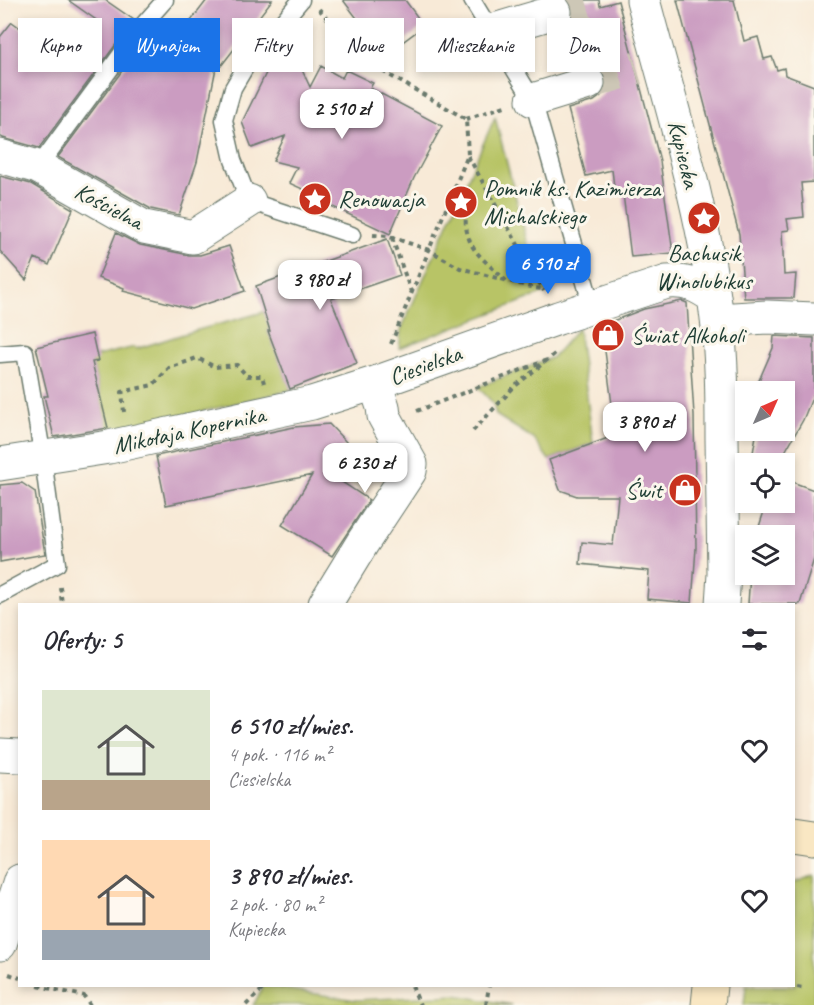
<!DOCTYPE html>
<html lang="pl">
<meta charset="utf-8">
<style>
:root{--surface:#fff;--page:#f2f2f3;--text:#2b2b33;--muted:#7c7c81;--accent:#1a73e8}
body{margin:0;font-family:Caveat,sans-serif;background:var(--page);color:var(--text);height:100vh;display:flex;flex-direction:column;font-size:22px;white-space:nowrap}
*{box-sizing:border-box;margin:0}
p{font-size:20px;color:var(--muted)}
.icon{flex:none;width:33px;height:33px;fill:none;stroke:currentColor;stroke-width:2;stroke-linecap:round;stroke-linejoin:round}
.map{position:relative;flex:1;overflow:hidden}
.sheet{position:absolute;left:18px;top:603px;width:777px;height:384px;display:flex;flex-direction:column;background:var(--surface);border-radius:0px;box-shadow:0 3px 9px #0003}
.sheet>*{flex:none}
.hud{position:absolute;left:18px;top:18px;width:778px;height:54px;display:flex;gap:12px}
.needle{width:39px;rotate:45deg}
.tools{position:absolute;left:735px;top:381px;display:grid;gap:12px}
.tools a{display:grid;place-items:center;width:60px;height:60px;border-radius:0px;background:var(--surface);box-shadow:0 3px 9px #0003;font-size:30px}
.price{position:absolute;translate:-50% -51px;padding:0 14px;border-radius:12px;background:#fff;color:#222;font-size:20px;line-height:39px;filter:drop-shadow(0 2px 3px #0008)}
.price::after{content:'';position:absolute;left:50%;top:36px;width:18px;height:14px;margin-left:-9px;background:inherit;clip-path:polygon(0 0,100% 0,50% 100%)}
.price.current{background:var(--accent);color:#fff}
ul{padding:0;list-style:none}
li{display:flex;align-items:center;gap:18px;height:150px;padding:0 24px}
li span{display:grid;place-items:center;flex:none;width:168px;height:120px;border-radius:0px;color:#555}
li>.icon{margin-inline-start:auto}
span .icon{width:72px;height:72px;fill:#fffc;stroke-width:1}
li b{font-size:26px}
h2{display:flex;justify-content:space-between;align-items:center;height:72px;padding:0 24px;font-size:26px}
.pill{padding:0 21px;border-radius:0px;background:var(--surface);box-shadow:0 3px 9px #0003;font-size:21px;line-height:54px}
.pill.current{background:var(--accent);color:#fff}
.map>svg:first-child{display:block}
.green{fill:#b8c466;stroke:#6c804d;stroke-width:1.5}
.building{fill:#cb9cc1}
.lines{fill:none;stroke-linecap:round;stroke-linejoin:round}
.street-tunnel{stroke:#cdc7b6;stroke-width:33;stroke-dasharray:33 16;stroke-linecap:butt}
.lane-casing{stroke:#6b7a6d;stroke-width:19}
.street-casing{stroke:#6b7a6d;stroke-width:35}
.secondary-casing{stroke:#6b7a6d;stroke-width:35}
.path{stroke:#6b7a6d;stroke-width:4;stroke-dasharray:4.5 4.5;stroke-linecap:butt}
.lane{stroke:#fff;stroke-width:16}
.street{stroke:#fff;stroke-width:33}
.secondary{stroke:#f9e7c3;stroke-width:33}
.labels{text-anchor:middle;stroke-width:6;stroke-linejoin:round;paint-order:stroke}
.street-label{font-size:24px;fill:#1f3d34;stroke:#fbf7ec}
.poi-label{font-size:24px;fill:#1f3d34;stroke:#fbf7ec;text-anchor:start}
</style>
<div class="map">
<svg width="814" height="1005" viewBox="0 0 814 1005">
<rect width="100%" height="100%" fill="#fbf7ec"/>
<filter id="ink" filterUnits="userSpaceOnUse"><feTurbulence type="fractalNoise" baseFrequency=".0167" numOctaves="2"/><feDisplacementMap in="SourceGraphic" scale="12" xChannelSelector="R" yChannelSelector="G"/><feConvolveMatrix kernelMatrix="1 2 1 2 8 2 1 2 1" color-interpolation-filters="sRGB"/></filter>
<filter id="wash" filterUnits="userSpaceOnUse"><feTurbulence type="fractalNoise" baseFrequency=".008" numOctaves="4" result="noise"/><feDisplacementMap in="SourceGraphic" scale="24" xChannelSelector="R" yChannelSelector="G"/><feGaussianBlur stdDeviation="1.35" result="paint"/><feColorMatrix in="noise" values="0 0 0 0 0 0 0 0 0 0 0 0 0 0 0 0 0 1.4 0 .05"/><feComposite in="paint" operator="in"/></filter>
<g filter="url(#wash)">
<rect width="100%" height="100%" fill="#f8ead7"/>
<path class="green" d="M495,117L528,245L552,290L399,348L401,330Z
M264,312L270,327L268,331L291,390L109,434L92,362L97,356L135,347L136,349L187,333Z
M578,328L593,443L549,460L534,439L496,415L493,403L478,387L553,357Z
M814,875V1005H744L746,986H794V883Z
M264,986L356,1000L456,995L512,1005H253Z"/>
<g id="blocks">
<path class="building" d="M68,0H105L134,20L39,148L3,138L0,136V37L12,22L70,64L99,22Z
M207,0H272L221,66L218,58L197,162L179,215L151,209L58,157L151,32L159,37L162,34L174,43Z
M343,0H405L424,26L385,55Z
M569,0H599L600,6L618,1L660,161L673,253L631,257L623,194L615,195L612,170L586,176L568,109L594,101L601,96L606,88V78L600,69L593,65H584L576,34L562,38L559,30L568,25L573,16V7Z
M677,0H734L744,41L758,37L764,59L772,57L777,70L784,68L785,75L814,86V182L801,183L804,217L787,219L789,230L782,231L784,275L796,274L794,298H744L739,234Z
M296,57L310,87L321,66L342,78L346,70L373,83L370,88L442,126L414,178L390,234L312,197L314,194L289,183L297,167L273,161L285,136L252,148L242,122L268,69Z
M0,176L31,184L73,209L49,265L35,258L26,280L0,251Z
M116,233L140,245L189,255H200L229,246L245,291L191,309L123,291L124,288L98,278Z
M387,239L400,275L331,299L357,363L290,389L268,331H270L256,286Z
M682,301L687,303L694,415L696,548L692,603L647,599L649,571L580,564L582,542L613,545L618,496H577L560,490L549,460L616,435L605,351L597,327L644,309Z
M92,334L98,361L92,362L108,428L54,437L44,396H48L36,347Z
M774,336L814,338V393L803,420L778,464H751L757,430H784V392H754L773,348Z
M329,424L347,443L324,470L369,500L332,556L282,525L312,475L166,505L156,456L294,427Z
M784,479L814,490V559L800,604H748L750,574H784V536H756L767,502H784Z
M22,483L35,492L45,554L0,562V485Z"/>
</g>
</g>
<g filter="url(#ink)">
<use href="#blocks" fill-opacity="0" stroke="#6b7a6d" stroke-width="1.5"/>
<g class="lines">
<path class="street-tunnel" d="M555,12L594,0
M588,83L637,68"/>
<g class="lane-casing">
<path id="lane" d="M301,0L249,61L233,88L224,120L233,160L249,201L352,235
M472,0L533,100L592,307
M38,167L142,26L165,0
M0,354L25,352L43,458L57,564L0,595"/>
</g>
<g class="street-casing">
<path id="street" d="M643,0C671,106 704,210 717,319C722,359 722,398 722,438C723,483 723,529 724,574L722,604
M491,31L555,12
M533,100L588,83
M0,156L38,167L144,227L193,237L249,201
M717,320L767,317L814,319
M0,464L109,447L312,403L375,383L558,318L667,282C687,280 698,286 714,297
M325,604L363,542L410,471L411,464L384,416L383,407L375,383
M0,755L20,756
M0,944L20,881"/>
</g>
<g class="secondary-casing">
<path id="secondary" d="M794,835L814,838
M708,1005L710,986"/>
</g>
<path class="path" d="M319,9L363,60L466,119
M466,119L505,106
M468,156L544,291
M456,186C472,208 461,217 469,239C474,255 494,268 506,281
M447,206L467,212
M373,235L388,236L429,250L468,155L466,119
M392,238L411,292
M391,344L429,250L460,268L534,288L543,289
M417,411L547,360
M124,412L122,392L153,385L169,368L197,358L215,367L237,365L247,376H262L264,383
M473,431L514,387L557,352
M60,587L62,604
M9,974L20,978
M38,986L84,996L90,1005
M412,986L420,1005
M797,987L803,988
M246,1005L266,986
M486,1005L489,986"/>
<use href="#lane" class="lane"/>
<use href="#street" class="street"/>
<use href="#secondary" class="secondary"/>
</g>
</g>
<defs>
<g id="sight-disc" transform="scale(1.725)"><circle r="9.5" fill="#c8321e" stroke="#fbf7ec"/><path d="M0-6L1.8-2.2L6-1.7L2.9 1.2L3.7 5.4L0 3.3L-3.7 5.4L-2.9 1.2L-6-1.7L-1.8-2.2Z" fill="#fff"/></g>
<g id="shop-disc" transform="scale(1.725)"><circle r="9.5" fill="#c8321e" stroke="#fbf7ec"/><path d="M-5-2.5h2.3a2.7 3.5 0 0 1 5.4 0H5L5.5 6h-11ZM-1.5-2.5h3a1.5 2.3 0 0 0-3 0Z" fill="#fff"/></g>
</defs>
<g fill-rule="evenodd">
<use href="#sight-disc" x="315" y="199"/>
<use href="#sight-disc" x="461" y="202"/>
<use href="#sight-disc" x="704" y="218"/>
<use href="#shop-disc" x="608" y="335"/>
<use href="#shop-disc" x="685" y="490"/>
</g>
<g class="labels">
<g class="street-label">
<text transform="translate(684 154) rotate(76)" y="8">Kupiecka</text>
<text transform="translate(109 206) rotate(28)" y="8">Kościelna</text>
<text transform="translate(425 365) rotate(-20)" y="8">Ciesielska</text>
<text transform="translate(189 430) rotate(-12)" y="8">Mikołaja Kopernika</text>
</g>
<g class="poi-label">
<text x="484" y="196">Pomnik ks. Kazimierza<tspan x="484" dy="28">Michalskiego</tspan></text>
<text x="338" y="207">Renowacja</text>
<text x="704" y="261" text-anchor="middle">Bachusik<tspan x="704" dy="28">Winolubikus</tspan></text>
<text x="631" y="343">Świat Alkoholi</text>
<text x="662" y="498" text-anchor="end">Świt</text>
</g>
</g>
</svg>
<div class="tools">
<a><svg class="needle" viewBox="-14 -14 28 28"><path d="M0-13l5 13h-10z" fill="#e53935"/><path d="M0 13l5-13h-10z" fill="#7c7c81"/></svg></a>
<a><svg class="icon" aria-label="locate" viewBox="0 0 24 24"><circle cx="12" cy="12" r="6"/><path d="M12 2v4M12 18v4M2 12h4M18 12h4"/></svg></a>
<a><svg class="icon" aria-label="layers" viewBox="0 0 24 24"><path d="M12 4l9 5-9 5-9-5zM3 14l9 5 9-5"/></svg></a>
</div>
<b class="price" style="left:342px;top:140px">2 510 zł</b>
<b class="price current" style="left:548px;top:295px">6 510 zł</b>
<b class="price" style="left:320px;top:311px">3 980 zł</b>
<b class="price" style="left:645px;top:453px">3 890 zł</b>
<b class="price" style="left:365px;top:494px">6 230 zł</b>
<div class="hud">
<a class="pill">Kupno</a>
<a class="pill current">Wynajem</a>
<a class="pill">Filtry</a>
<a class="pill">Nowe</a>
<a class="pill">Mieszkanie</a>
<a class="pill">Dom</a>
</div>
<section class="sheet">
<h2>Oferty: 5<svg class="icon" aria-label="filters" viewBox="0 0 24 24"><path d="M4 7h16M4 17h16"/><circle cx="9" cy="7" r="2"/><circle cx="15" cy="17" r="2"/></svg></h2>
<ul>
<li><span style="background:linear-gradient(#dfe7d0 75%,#b9a48a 0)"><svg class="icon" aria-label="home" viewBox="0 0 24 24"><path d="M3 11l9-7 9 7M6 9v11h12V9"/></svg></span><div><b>6 510 zł/mies.</b><p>4 pok. · 116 m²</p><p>Ciesielska</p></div><svg class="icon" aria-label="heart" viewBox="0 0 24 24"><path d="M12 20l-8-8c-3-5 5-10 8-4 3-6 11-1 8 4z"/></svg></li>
<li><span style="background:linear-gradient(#ffd9b3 75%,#9aa5b1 0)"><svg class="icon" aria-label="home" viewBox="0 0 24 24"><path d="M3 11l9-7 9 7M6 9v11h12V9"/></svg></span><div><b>3 890 zł/mies.</b><p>2 pok. · 80 m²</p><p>Kupiecka</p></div><svg class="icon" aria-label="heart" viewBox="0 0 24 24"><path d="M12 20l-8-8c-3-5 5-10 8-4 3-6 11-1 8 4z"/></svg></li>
</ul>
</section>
</div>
